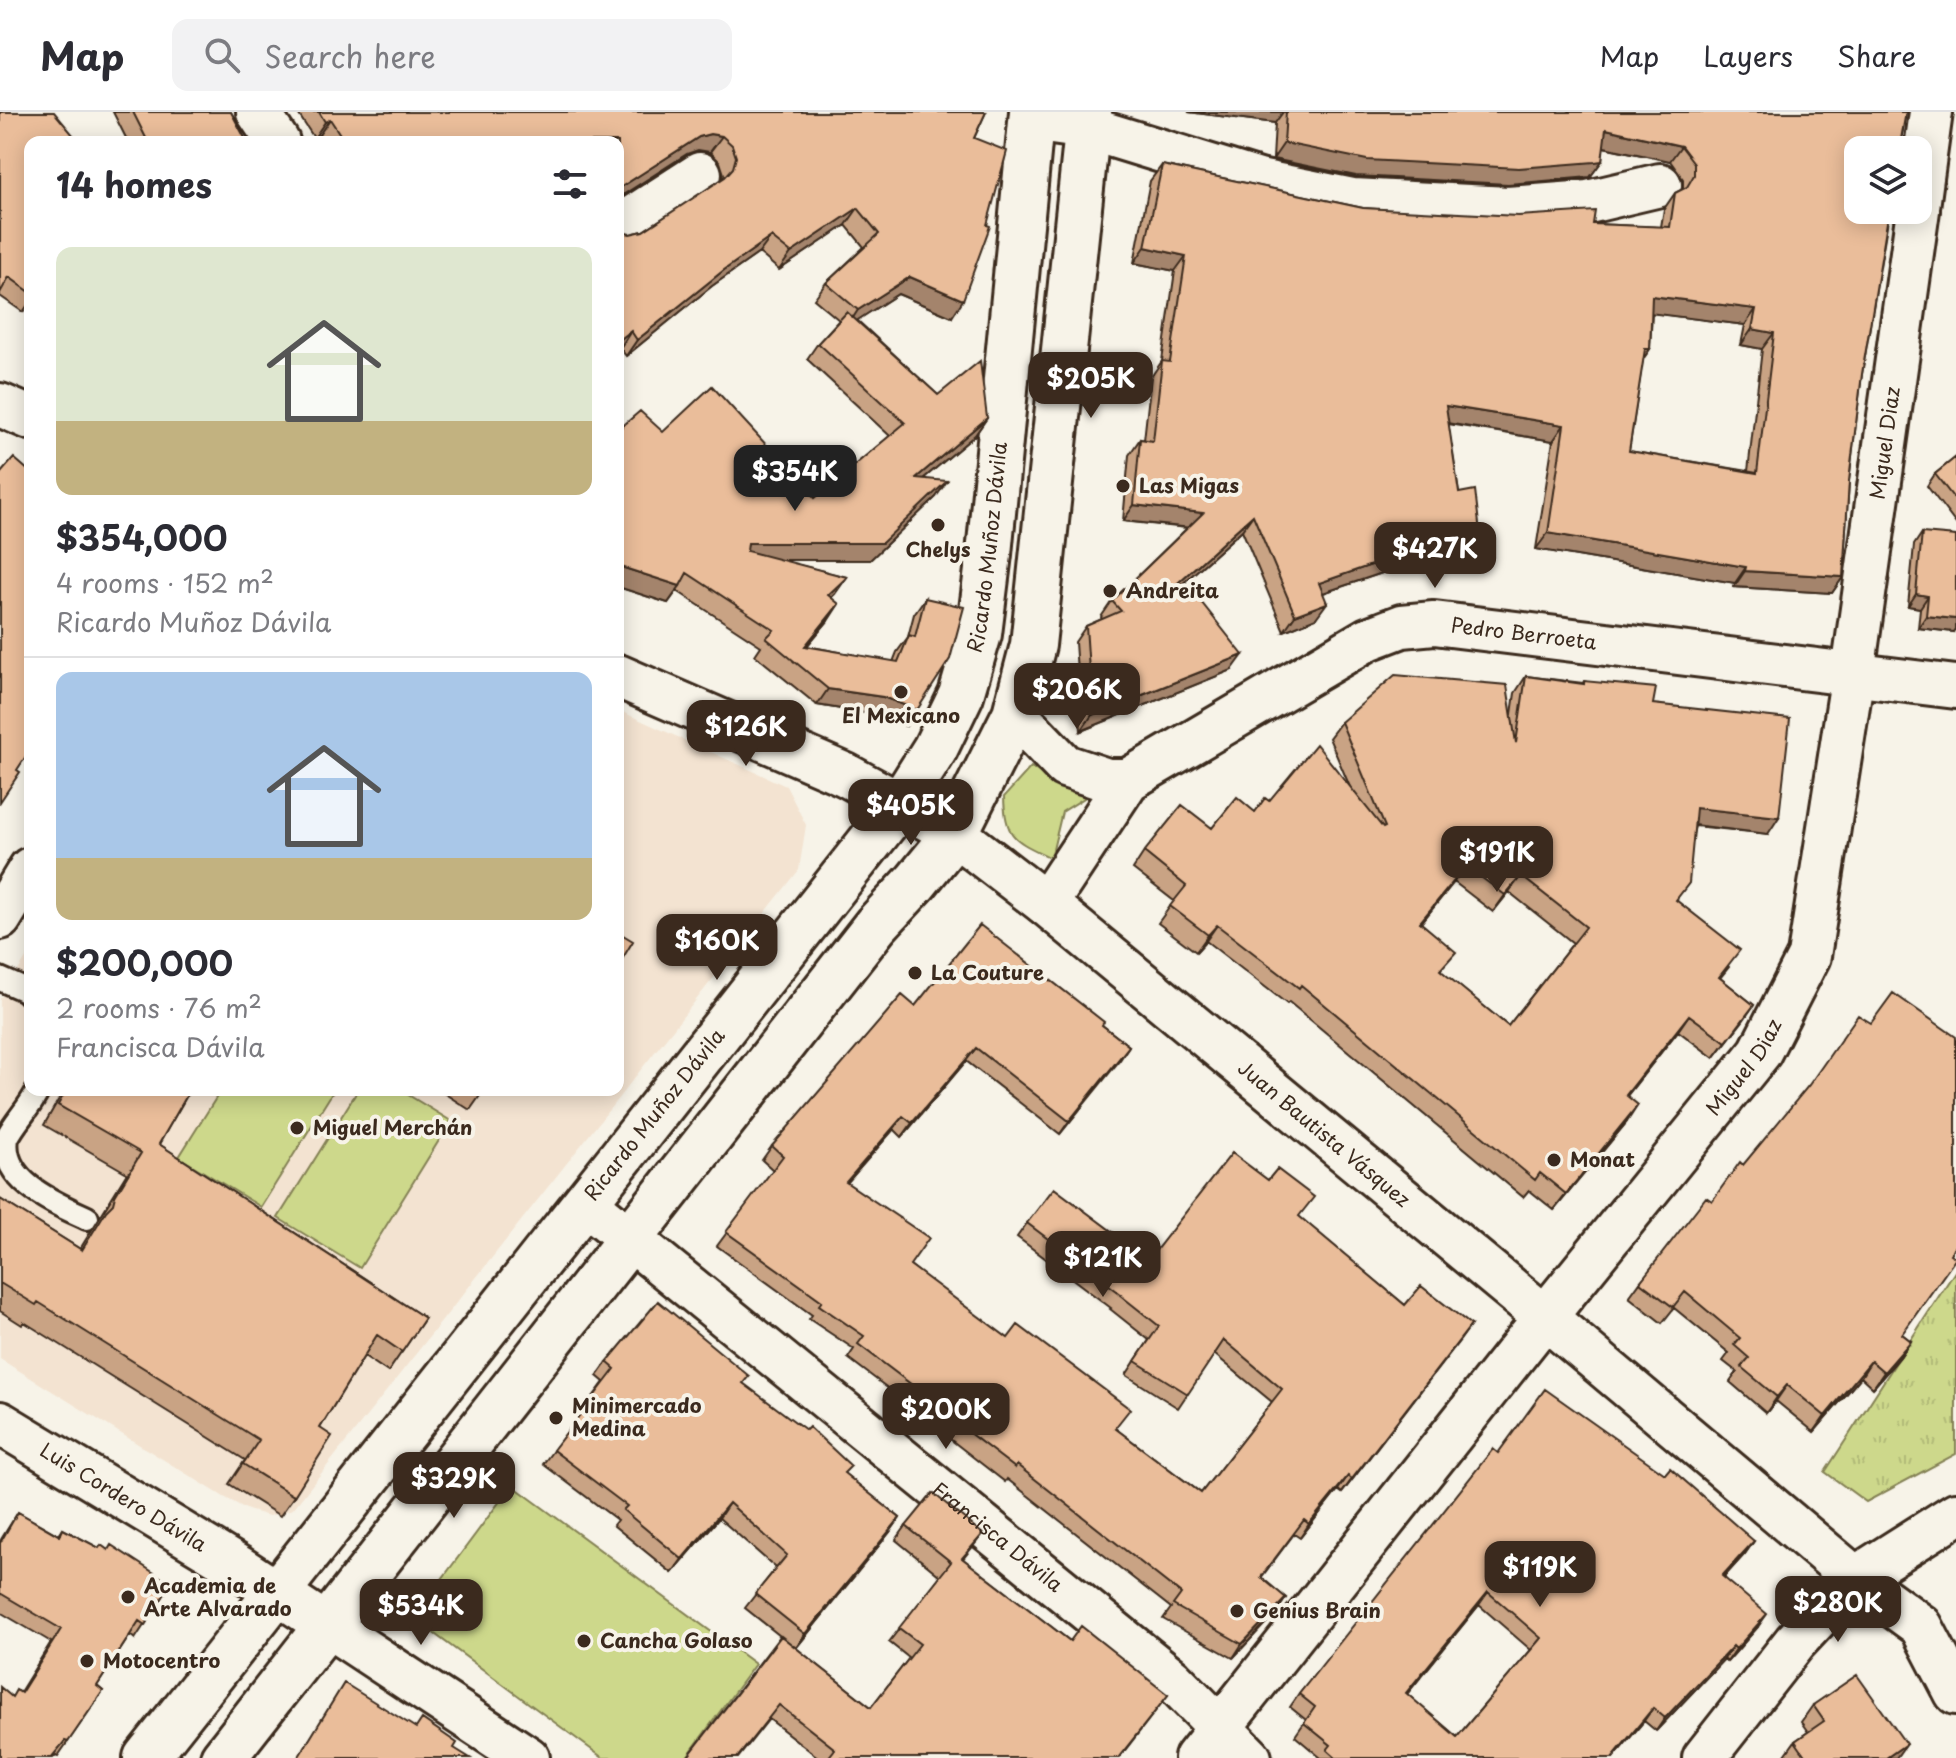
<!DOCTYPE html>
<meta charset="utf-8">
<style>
:root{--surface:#fff;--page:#f2f2f3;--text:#2b2b33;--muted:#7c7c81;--line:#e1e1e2;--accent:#3b2a1e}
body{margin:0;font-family:"Playpen Sans",sans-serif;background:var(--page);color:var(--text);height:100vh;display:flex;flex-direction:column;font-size:30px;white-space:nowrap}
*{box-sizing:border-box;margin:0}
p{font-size:26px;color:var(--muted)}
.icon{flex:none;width:44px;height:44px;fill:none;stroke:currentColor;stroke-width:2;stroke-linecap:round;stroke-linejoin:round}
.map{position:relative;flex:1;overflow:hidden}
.details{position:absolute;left:24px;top:24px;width:600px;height:960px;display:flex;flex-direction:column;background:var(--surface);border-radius:16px;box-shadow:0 4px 20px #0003}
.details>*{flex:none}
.tools{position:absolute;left:1844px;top:24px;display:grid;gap:16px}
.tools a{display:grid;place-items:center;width:88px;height:88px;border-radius:16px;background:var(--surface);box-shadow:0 4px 20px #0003;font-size:40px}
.price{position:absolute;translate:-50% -68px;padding:0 18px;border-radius:16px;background:var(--accent);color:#fff;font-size:26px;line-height:52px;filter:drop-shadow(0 2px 4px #0008)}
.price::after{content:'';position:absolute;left:50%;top:48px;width:24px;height:18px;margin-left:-12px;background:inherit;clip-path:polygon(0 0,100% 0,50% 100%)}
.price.selected{background:#222;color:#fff}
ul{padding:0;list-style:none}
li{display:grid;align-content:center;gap:16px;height:424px;padding:0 32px}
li+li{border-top:2px solid var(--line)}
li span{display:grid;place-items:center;height:248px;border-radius:16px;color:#555}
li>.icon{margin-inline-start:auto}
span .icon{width:144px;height:144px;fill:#fffc;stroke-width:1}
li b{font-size:34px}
h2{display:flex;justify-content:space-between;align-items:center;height:96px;padding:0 32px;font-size:34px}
header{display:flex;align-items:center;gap:48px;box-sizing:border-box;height:112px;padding:0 40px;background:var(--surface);border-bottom:2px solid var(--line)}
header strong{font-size:38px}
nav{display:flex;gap:44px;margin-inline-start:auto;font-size:28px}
.search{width:560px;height:72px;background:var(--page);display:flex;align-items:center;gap:20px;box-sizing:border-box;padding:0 28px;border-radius:16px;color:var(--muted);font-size:30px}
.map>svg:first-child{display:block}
.built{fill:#f3e3d1}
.grass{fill:#cdd88b;stroke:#848154;stroke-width:2}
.park{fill:url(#park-tufts);stroke:#848154;stroke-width:2}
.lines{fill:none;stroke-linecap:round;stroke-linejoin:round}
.lane-casing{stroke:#3b2a1e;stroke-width:28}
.street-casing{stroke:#3b2a1e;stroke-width:48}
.secondary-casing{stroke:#3b2a1e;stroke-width:50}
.lane{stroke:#f7f3e8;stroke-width:22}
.street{stroke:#f7f3e8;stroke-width:42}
.secondary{stroke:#f7f3e8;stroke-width:44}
.wall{fill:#c9a384;stroke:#3b2a1e;stroke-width:2;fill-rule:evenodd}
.shaded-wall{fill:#a4846c;stroke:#3b2a1e;stroke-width:2}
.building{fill:#eabd9a;stroke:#3b2a1e;stroke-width:2;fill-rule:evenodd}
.poi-dot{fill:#3b2a1e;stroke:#f7f3e8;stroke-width:3}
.labels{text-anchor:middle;stroke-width:8;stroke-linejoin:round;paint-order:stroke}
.street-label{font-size:20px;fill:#3b2a1e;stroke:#f7f3e8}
.poi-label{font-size:20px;font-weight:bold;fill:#3b2a1e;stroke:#f7f3e8;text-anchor:start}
</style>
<header>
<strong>Map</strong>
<div class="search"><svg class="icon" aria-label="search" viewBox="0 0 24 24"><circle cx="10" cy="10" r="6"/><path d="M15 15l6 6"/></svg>Search here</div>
<nav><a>Map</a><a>Layers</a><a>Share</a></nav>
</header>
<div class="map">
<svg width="1956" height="1646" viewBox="0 0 1956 1646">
<defs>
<pattern id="park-tufts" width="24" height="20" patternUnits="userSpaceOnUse" patternTransform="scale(2)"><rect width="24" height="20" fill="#cdd88b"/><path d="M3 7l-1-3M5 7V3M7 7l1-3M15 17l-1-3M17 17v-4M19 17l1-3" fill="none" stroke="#b1ba78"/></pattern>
</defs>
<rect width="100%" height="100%" fill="#f7f3e8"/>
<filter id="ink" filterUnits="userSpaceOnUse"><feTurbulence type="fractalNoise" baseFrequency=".0125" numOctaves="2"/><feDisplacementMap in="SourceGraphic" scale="16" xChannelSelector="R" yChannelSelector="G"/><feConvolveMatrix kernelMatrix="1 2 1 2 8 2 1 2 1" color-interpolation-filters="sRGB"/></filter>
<g filter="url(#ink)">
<path class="built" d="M618,598L786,674L806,713L799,758L293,1397L269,1404L248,1398L224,1385L0,1247V887L30,840V978H618Z"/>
<path class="grass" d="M1031,655L1057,672L1086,678L1084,686L1062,700L1051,746C1015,728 1005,727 1004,685Z
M221,978H334L261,1095L179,1045Z
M358,978H400L451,1009L360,1156L278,1106Z
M512,1373L755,1552L686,1646H603L413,1506Z"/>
<path class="park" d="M1956,1158V1342L1866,1390L1825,1360Z"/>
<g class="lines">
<g class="lane-casing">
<path id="lane" d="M0,867L25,878L30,883
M38,978C30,996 15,1009 7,1026C0,1070 57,1092 87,1106"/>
</g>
<g class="street-casing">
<g id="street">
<path d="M258,0L278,30"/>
<path d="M1031,8L1087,16L1259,69L1353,88L1508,96L1588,90L1660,73"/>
<path d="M1918,95L1931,0"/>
<path d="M618,115L700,62"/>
<path d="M0,293L30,306"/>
<path id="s1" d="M618,564L846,663L955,722L1046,792L1545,1205L1855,1466L1921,1514L1956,1581"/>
<path d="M1015,602L1065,654L1107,668H1128"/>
<path id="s2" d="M1046,792L1128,668L1368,527L1402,514L1434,511L1956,575"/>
<path d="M0,806L30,757"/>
<path id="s3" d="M586,1091L1172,1567L1250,1646"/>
<path id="s4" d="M0,1311L240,1456L528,1646"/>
<path id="s5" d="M1196,1646L1545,1205L1760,940L1809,844L1853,561L1918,98"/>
<path d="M1704,1646L1795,1530L1855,1466L1956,1402"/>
</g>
</g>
<g class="secondary-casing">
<g id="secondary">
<path id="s6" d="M146,1646L901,691L935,637L961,583L979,522L989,442L1032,0"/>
<path d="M223,1646L876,813L916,770L955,722L1015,602L1033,533L1089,0"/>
</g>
</g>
<use href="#lane" class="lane"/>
<use href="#street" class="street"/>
<use href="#secondary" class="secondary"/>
</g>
<path class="wall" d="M0,0L30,30V190L23,200L0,184Z
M113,0H231L247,30H128Z
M297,0H986L974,26L952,205L898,182L857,208L938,283L987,306L975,323L923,367L936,385L870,448H779L847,465L831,486L828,509L807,534L893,550L897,540L908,525L914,502L925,486L917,598L906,614L871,602L817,593L755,543L761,534L677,479L668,491L618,475V318L663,320L815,386L890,324L807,247L818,231L839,208L814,187L826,171L864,135L846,113L779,158L759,141L712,174L626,244L620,236L630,122L643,119L723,67L724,62L720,50L710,40L698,38L687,42L618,30H323L319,23L314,26Z
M1188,0H1906L1862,262L1849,369L1843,465L1832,481L1734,475L1735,471L1536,437L1553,329L1448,312L1459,381L1481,429L1470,445L1400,455L1323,481L1316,506L1284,519L1242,418L1182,472L1232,558L1081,619L1075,530L1086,514L1102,507L1101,505L1112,489L1187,416L1123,409L1129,343L1140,327L1144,328L1151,265L1162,249L1175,159L1134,151L1150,69L1162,53L1363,96L1593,112L1661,115L1664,97L1675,81L1683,77V67L1670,49L1603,35L1602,49L1590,65L1584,66L1508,72L1356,64L1273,47L1275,11ZM1652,201L1745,213L1741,233L1762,237L1748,359L1629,339L1643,247L1650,237Z
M1956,345V412L1927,374L1935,362Z
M1922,421L1954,520L1918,516L1920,496L1908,494L1914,433Z
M1526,564L1583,571L1584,569L1653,592L1768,722L1695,714L1677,789L1729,855L1720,866L1754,893L1714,946L1678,919L1627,984V1010L1554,1098L1529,1078L1523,1085L1289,890L1287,892L1206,829L1196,840L1158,811L1174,789L1133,757L1144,740L1255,700L1269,689L1350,675L1329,626L1341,610L1512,602L1515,581ZM1454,770L1493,800L1509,780L1573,831L1508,914L1442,860L1421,811Z
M915,894L1102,913L1129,934L1060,1022L966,949L902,1025L894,1017L847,1071L910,1153L1116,1317L1201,1381L1272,1290L1214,1242L1178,1296L1126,1263L1149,1228L1110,1197L1111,1196L1017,1125L1027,1111L1149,1147L1299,1105L1405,1193L1471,1213L1342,1381L1338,1378L1300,1426L1294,1422L1261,1466L1286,1486L1277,1499L1233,1546L1163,1507L1171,1496L1007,1367L1005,1370L937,1317L939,1315L848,1246L854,1237L809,1207L812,1203L717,1134L773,1058L762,1048L772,1034Z
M1871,911L1902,1222L1911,1229L1900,1245L1873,1276L1861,1265L1814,1320L1776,1289L1766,1301L1730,1270L1737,1260L1723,1249L1729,1241L1674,1196L1662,1211L1629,1185L1640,1170Z
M64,978H190L159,1032L425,1206L388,1260L364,1244L320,1316L294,1384L280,1404L229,1372L245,1348L24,1210L22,1213L0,1199V1087L80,1137L127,1061L44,1013Z
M439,978H484L470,998Z
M607,1250L743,1272L845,1362L900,1406L890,1420L796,1536L871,1595L909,1546L889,1530L940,1464L896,1428L906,1414L983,1422L963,1447L1070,1529L1168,1583L1119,1646H819L769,1607L738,1646H687L780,1524L745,1496L776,1456L719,1406L672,1461L613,1413L617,1408L543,1352L604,1270L597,1264Z
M1498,1341L1754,1429L1745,1442L1724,1465L1758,1515L1727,1550L1724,1547L1656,1619L1644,1609L1613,1646H1321L1295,1624L1306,1608L1290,1595L1299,1582ZM1479,1493L1531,1538L1457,1625L1407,1582Z
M18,1400L59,1423L63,1417L99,1436L107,1438L171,1472L135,1527L130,1523L97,1574L103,1579L58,1644L56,1643L53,1646H0L12,1585L20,1580L51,1530L0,1500V1429Z
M1813,1593L1896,1646H1783L1795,1629L1808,1620L1801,1610Z"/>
<path class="shaded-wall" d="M1188,0H1283L1275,11Z
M330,7L319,23L314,26L325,10Z
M1606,17L1681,34L1670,49L1595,33Z
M710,22L722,24L710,40L698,38L687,42L618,86V77L699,25Z
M1284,31L1602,49L1590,65L1508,72L1356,64L1273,47Z
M858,96L846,113L779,158L791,141Z
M771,125L759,141L712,174L626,244L637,228L724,158Z
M1145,135L1186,144L1175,159L1134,151Z
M910,165L963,188L952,205L898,182L847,215L858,198Z
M1652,184L1756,197L1745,213L1641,200Z
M1752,217L1774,221L1762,237L1741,233Z
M631,219L620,236L618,237V229Z
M1645,237H1650L1639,253Z
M1446,294L1564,313L1553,329L1435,309Z
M987,306L975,323L904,383L916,366Z
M947,369L936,385L870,448H736L748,431Z
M1134,393L1203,401L1192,416L1123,409Z
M1253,403L1242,418L1159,493L1170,478Z
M1548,421L1746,455L1735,471L1536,437Z
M1481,429L1470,445L1400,455L1308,486L1319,471L1412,439Z
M618,454L680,474L668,491L618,475Z
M1745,459L1843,465L1832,481L1734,475Z
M847,465L835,482L816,500L828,483Z
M1916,482L1928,484L1920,496L1908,494Z
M1327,491L1316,506L1284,519L1295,503Z
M839,492L828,509L793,550L805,534Z
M1926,504L1956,507V517L1954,520L1918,516Z
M1243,543L1232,558L1081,619L1092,603Z
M828,577L883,585L917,598L906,614L871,602L817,593Z
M1696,696L1779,705L1768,722L1685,712Z
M1466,754L1454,770L1408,827L1420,810Z
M1521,764L1509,780L1493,800L1505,783Z
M1217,813L1206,829L1196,840L1208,823Z
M1754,893L1743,909L1714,946L1726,930Z
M1689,903L1678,919L1614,1000L1626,983Z
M1129,934L1120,948L1060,1022L1069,1009Z
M976,936L966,949L902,1025L912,1011Z
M1638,993L1627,1010L1554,1098L1566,1082Z
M903,1004L894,1017L836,1083L846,1070Z
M1471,1213L1461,1227L1342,1381L1352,1367Z
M1911,1229L1900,1245L1873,1276L1884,1260Z
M1871,1249L1861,1265L1814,1320L1825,1304Z
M1787,1273L1776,1289L1766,1301L1777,1285Z
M1348,1364L1338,1378L1300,1426L1309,1412Z
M729,1391L719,1406L672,1461L682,1447Z
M900,1406L890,1420L796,1536L805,1522Z
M1754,1429L1745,1442L1714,1476L1722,1464Z
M1488,1480L1479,1493L1397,1594L1406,1581Z
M1286,1486L1277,1499L1233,1546L1242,1532Z
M1767,1502L1758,1515L1727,1550L1736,1537Z
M1733,1534L1724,1547L1656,1619L1665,1606Z
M1653,1596L1644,1609L1613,1646H1612Z
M1906,1632L1896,1646H1886Z"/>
<path class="building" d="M0,0H54L79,30H30V180L9,165L0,181Z
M133,0H231L247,30H148Z
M319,0H986L974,26L1007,39L987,113L990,114L963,188L910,165L858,198L826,171L879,122L858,96L791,141L771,125L724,158L637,228L631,219L618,229V119L630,122L643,119L725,65L733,56L736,45L732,33L722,24L710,22L699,25L618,77V30H345L330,7L325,10Z
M1286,0H1906L1899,38H1858V98H1889L1862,262L1849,369L1843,465L1745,459L1746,455L1548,421L1564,313L1446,294L1459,381L1475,378L1481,429L1412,439L1319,471L1327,491L1295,503L1253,403L1170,478L1186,471L1243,543L1092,603L1086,514L1121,499L1112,489L1203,401L1134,393L1140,327L1153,329L1162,249L1170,250L1186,144L1145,135L1162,53L1363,96L1518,104L1595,99L1593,112L1670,115L1675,81L1687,75L1694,63V51L1681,34L1606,17L1602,49L1595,50L1519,56L1367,48L1284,31ZM1652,184L1756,197L1752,217L1774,221L1757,361L1629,339L1645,237H1650Z
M847,200L938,283L980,249L987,306L916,366L947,369L882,431H748L747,439L847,465L828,483L839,492L805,534L898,550L909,523L915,525L925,486L964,495L950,547L917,598L883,585L828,577L766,526L774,518L687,461L680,474L618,454V318L640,299L663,320L712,274L815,386L905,311L818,231Z
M1956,345V389L1935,362Z
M14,346L30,360V638L17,658L20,660L0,690V362Z
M1922,421L1956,424V507L1926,504L1928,484L1916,482Z
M1395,563L1507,573L1516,631L1526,564L1584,572V569L1656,576L1653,592L1790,607L1779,705L1696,696L1689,771L1676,788L1740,838L1719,865L1754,893L1726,930L1689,903L1626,983L1638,993L1566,1082L1540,1061L1535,1068L1301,873L1299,876L1217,813L1208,823L1170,794L1186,774L1144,740L1182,693L1212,716L1237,685L1255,700L1265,686L1269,689L1316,632L1383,716L1385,715L1341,610ZM1466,754L1505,783L1521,764L1586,815L1508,914L1440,858L1456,840L1420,810Z
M980,813L1104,910L1102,913L1129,934L1069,1009L976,936L912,1011L903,1004L846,1070L929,1126L910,1153L1008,1226L1018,1213L1130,1297L1115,1316L1201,1381L1282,1277L1224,1228L1188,1282L1135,1249L1159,1214L1120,1183L1121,1182L1027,1111L1054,1076L1149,1147L1232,1041L1268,1068L1277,1057L1314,1085L1299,1104L1405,1193L1421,1174L1471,1213L1352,1367L1348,1364L1309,1412L1304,1408L1261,1465L1286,1486L1242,1532L1173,1493L1181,1482L1017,1353L1015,1356L947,1304L949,1301L858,1232L864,1224L819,1193L822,1189L726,1120L783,1044L772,1034L902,883L915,894Z
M618,820L633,829L618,854Z
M1893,881L1956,925V1133L1950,1142L1956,1146L1902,1222L1911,1229L1884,1260L1871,1249L1825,1304L1787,1273L1777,1285L1741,1255L1749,1246L1734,1233L1740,1226L1685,1180L1673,1195L1640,1170L1706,1085L1712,1089L1740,1050L1743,1053L1809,973L1858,903L1871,911Z
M66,978H190L159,1032L425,1206L402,1240L377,1223L320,1316L332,1324L294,1384L243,1352L259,1328L38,1190L36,1193L0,1171V1087L82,1138L106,1099L113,1092L115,1084L141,1041L58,993Z
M658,1189L749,1264L743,1271L806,1318L809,1315L851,1354L844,1361L900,1406L805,1522L755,1482L787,1443L729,1391L682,1447L623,1398L627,1394L553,1338L615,1257L607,1250Z
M1545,1277L1665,1362L1670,1356L1754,1429L1722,1464L1767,1502L1736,1537L1733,1534L1665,1606L1653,1596L1612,1646H1336L1327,1638L1331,1633L1304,1611L1315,1595L1299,1582L1493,1337L1498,1341ZM1488,1480L1541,1526L1457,1625L1406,1581Z
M933,1381L983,1422L962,1446L1070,1529L1081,1514L1168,1583L1118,1646H828L835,1637L779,1593L737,1646H687L781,1524L871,1595L920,1532L899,1516L951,1450L906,1414Z
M18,1400L60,1424L63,1417L99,1436L101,1433L108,1438L111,1433L171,1472L145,1513L139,1509L97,1574L103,1579L68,1630L65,1629L51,1646H0V1575L12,1585L16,1578L21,1581L61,1517L0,1481V1431Z
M1857,1563L1906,1632L1886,1646H1804L1806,1645L1795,1629L1824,1609L1813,1593Z
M344,1571L416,1616L422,1607L457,1631L454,1636L470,1646H298Z"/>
</g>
<g class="poi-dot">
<circle cx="1123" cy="374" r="8"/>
<circle cx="938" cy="413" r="8"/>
<circle cx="1110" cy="479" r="8"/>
<circle cx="901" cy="580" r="8"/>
<circle cx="915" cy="861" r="8"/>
<circle cx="297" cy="1016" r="8"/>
<circle cx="1554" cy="1048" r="8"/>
<circle cx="556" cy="1306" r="8"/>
<circle cx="128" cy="1485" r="8"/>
<circle cx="1237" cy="1499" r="8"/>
<circle cx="584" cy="1529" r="8"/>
<circle cx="87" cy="1549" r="8"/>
</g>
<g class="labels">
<g class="street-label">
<text dy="7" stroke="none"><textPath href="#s5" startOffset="1530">Miguel Diaz</textPath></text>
<text dy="7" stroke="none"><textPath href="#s6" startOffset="1492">Ricardo Muñoz Dávila</textPath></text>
<text dy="7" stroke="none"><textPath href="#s2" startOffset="586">Pedro Berroeta</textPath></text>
<text dy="7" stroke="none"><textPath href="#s5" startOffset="882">Miguel Diaz</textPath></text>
<text dy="7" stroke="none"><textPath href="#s6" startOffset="820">Ricardo Muñoz Dávila</textPath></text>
<text dy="7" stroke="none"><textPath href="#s1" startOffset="848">Juan Bautista Vásquez</textPath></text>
<text dy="7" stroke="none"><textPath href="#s4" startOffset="144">Luis Cordero Dávila</textPath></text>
<text dy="7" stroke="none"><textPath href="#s3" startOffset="530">Francisca Dávila</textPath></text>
</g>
<g class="poi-label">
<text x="1139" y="381">Las Migas</text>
<text x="938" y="445" text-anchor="middle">Chelys</text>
<text x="1126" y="486">Andreita</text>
<text x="901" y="611" text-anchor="middle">El Mexicano</text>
<text x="931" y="868">La Couture</text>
<text x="313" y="1023">Miguel Merchán</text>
<text x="1570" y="1055">Monat</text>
<text x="572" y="1301">Minimercado<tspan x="572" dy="23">Medina</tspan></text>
<text x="144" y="1481">Academia de<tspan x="144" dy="23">Arte Alvarado</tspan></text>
<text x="1253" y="1506">Genius Brain</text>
<text x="600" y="1536">Cancha Golaso</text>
<text x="103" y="1556">Motocentro</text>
</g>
</g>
</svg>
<div class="tools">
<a><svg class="icon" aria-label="layers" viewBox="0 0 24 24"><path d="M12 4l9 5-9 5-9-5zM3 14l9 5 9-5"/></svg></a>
</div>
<b class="price" style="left:1091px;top:308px">$205K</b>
<b class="price selected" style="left:795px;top:401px">$354K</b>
<b class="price" style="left:1435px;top:478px">$427K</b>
<b class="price" style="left:1077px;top:619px">$206K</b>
<b class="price" style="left:746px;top:656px">$126K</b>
<b class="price" style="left:911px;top:735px">$405K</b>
<b class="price" style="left:1497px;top:782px">$191K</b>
<b class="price" style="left:717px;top:870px">$160K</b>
<b class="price" style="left:1103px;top:1187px">$121K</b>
<b class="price" style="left:946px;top:1339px">$200K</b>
<b class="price" style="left:454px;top:1408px">$329K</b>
<b class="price" style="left:1540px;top:1497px">$119K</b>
<b class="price" style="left:1838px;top:1532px">$280K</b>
<b class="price" style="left:421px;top:1535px">$534K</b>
<section class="details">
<h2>14 homes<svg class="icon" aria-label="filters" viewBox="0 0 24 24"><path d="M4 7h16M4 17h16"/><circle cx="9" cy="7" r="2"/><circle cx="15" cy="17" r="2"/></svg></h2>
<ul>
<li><span style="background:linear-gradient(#dfe7d0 70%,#c2b280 0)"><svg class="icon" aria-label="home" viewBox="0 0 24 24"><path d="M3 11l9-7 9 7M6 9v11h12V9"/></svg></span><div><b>$354,000</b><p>4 rooms · 152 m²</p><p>Ricardo Muñoz Dávila</p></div></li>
<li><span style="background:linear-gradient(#a9c7e8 75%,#c2b280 0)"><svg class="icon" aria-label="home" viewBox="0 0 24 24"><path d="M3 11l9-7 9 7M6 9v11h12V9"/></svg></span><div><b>$200,000</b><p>2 rooms · 76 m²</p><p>Francisca Dávila</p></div></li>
</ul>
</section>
</div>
